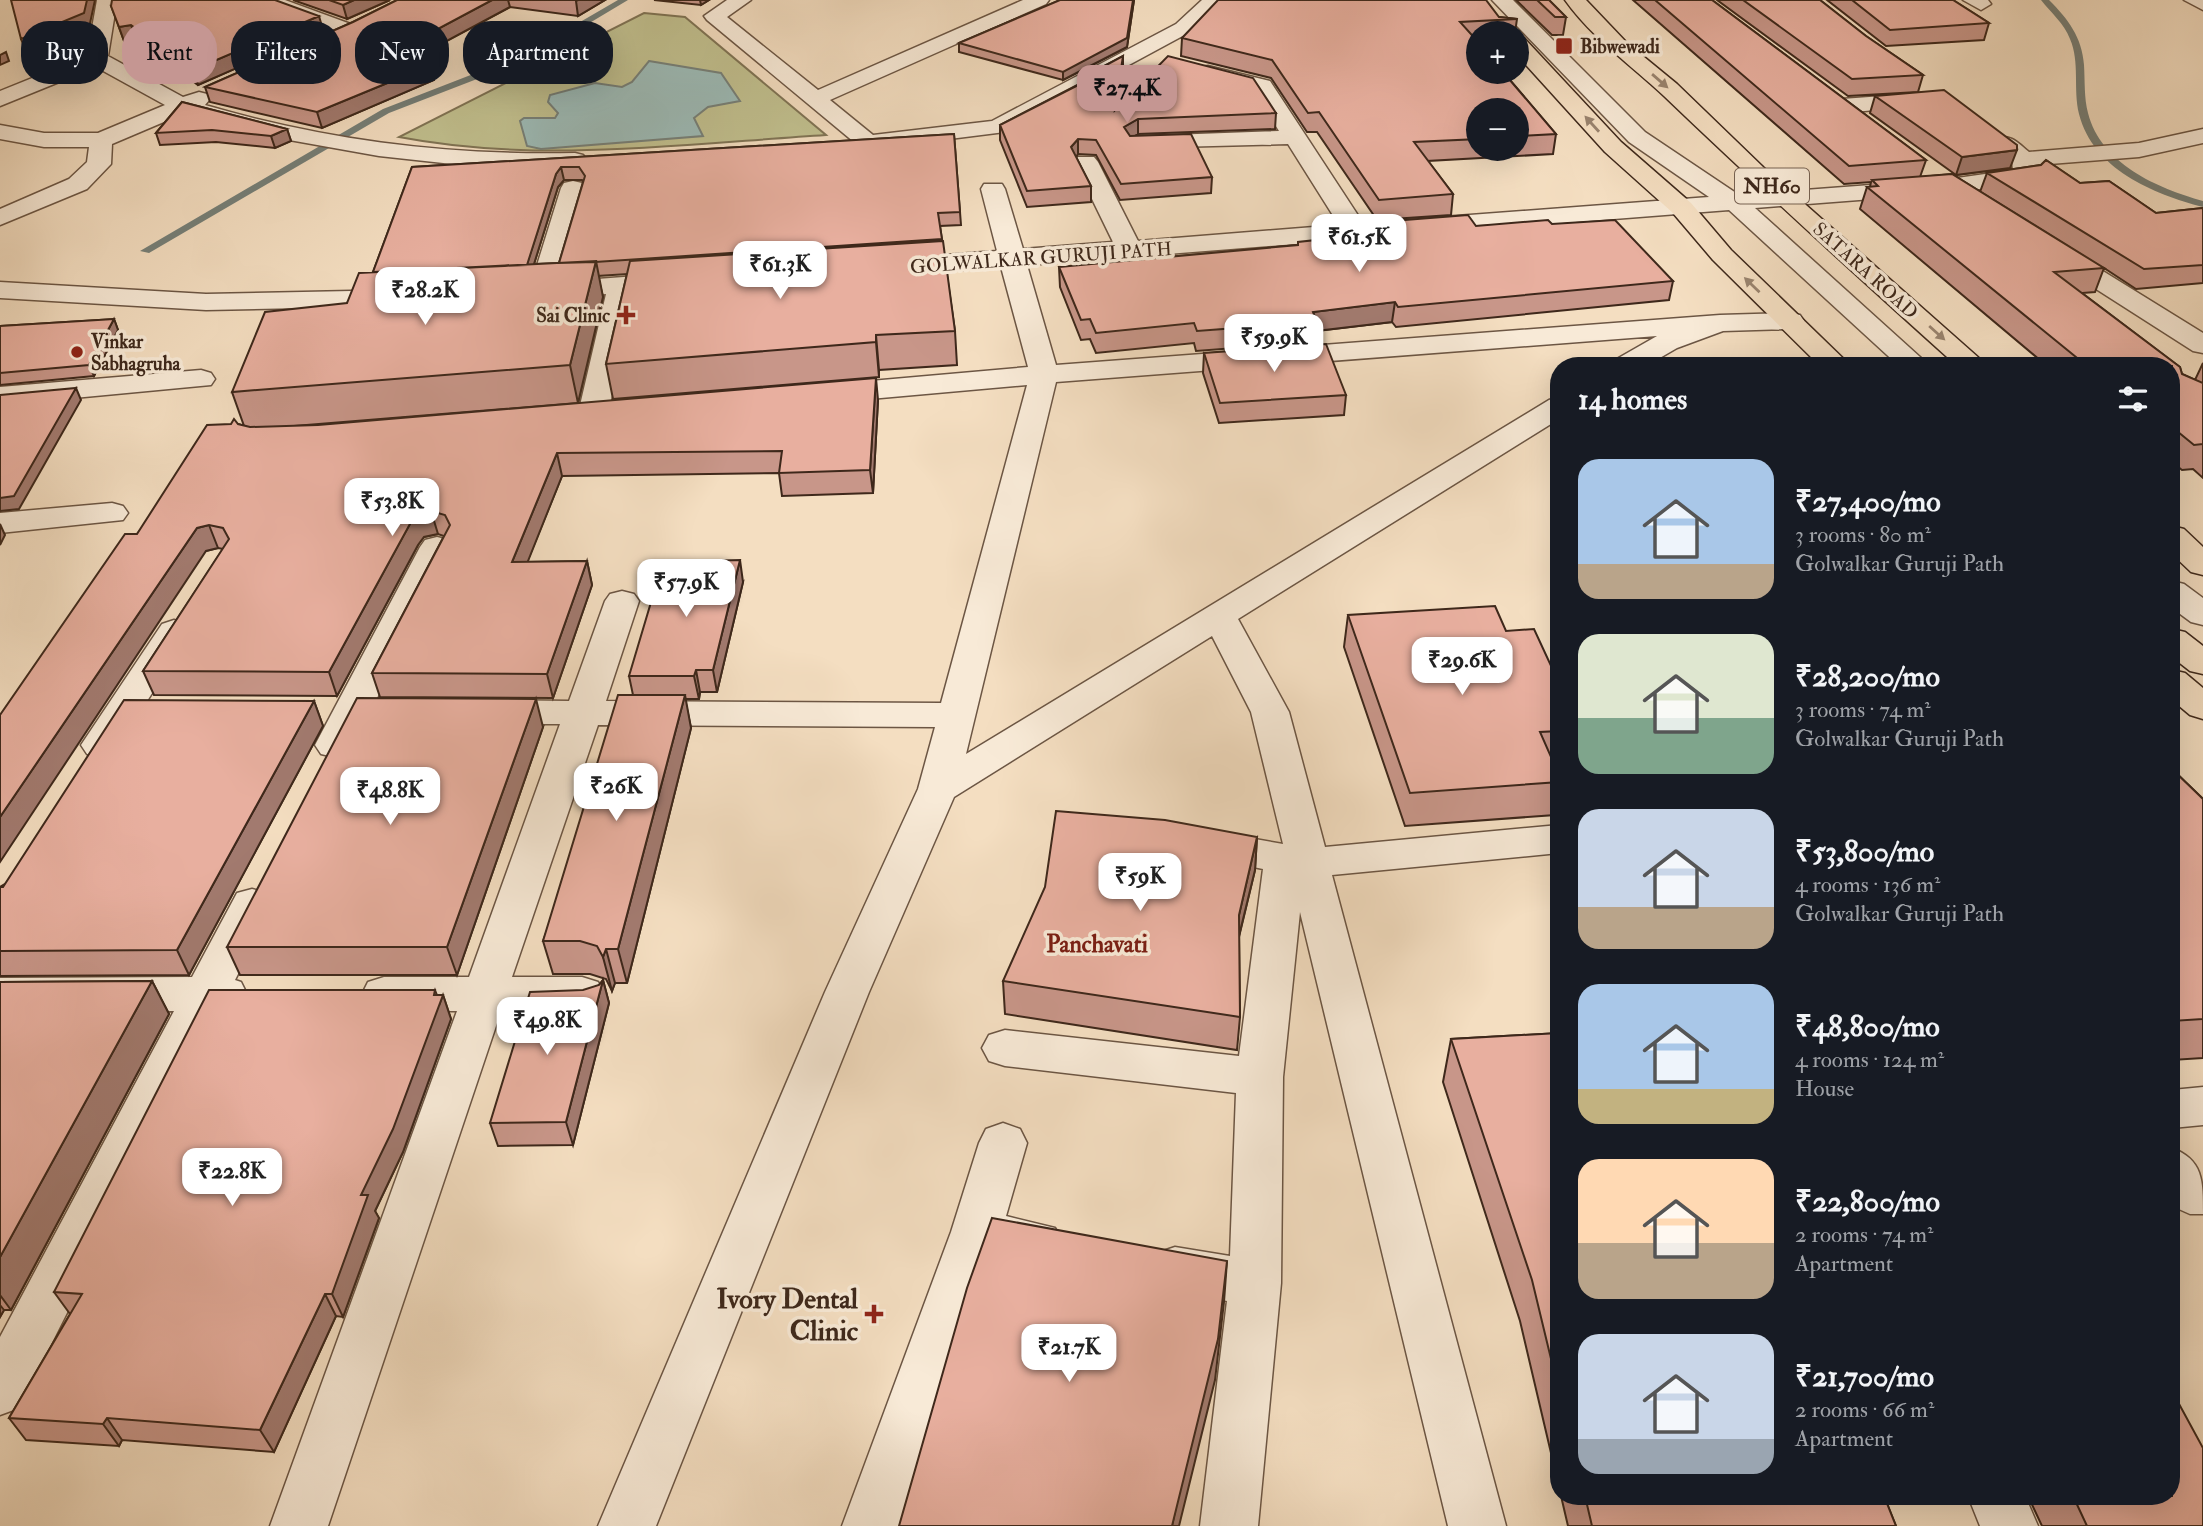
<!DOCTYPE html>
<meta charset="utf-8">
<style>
:root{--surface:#171b24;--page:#242831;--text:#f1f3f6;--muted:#9ea1a6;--accent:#c59692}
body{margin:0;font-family:"IM FELL Double Pica",serif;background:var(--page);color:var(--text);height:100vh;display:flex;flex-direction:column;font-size:26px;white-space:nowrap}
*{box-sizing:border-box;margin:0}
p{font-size:23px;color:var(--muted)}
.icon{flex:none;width:38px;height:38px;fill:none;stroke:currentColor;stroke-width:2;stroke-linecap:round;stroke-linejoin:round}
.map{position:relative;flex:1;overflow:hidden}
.drawer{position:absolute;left:1550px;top:357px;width:630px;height:1148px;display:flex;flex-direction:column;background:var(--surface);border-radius:28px;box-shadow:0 7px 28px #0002}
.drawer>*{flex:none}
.top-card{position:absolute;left:21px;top:21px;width:665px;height:63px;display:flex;gap:14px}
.fabs{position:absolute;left:1466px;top:21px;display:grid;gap:14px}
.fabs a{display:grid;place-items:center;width:63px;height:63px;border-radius:50%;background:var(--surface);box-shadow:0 7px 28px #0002;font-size:35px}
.price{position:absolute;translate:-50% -60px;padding:0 16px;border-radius:14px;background:#fff;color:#222;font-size:23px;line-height:46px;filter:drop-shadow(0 2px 4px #0008)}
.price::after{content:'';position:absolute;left:50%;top:42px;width:21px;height:16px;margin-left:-10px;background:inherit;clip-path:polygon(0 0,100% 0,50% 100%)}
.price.active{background:var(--accent);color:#111}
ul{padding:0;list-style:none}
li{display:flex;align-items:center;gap:21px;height:175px;padding:0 28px}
li span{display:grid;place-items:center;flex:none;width:196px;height:140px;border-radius:21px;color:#555}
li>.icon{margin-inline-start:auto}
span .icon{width:84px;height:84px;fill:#fffc;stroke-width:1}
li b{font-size:30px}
h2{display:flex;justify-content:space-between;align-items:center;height:84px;padding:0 28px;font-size:30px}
.tag{padding:0 24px;border-radius:28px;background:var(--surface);box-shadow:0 7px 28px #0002;font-size:24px;line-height:63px}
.tag.active{background:var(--accent);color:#111}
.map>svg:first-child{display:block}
.green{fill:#c1c08f;stroke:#807455;stroke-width:2}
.water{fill:#9cbbb7;stroke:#768079;stroke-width:2}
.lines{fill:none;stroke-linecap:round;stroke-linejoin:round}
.stream{fill:#768079;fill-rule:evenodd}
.minor-casing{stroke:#6c5644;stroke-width:3}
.highway-casing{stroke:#3e281b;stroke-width:3}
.minor{fill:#f8ead7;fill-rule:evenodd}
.highway{fill:#f4dec1;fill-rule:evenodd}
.wall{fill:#c89689;stroke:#3e281b;stroke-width:2;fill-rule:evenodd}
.shaded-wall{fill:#a27a6f;stroke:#3e281b;stroke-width:2}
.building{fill:#e8af9f;stroke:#3e281b;stroke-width:2}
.oneway{fill:#99836e}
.poi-dot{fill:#8f2418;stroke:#f8ead7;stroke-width:2.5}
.labels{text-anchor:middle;stroke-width:7;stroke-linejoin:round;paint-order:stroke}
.far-poi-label{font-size:19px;font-weight:bold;fill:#3e281b;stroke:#f8ead7;text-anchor:start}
.far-street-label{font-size:19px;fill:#3e281b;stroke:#f8ead7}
.shield{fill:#f8ead7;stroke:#766253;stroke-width:2}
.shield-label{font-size:21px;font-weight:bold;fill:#3e281b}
.neighbourhood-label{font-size:24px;font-weight:bold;fill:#7a1f14;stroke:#f8ead7}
.near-poi-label{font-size:28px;font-weight:bold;fill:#3e281b;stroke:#f8ead7;text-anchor:end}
</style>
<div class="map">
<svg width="2203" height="1526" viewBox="0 0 2203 1526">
<rect width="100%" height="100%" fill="#f4dec1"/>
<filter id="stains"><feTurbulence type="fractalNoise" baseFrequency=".00286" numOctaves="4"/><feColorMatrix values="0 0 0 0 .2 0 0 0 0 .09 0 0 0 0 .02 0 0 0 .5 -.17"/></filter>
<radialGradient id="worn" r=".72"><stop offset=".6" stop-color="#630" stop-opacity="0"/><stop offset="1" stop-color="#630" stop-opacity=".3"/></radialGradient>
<path class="green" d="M644,13L685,17L826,135C684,144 540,164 399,137Z"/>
<path class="water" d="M649,61L721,73L740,101L708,107L694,118L703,136L541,149L527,146L520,121L524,118H555L558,113L548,102L550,95L595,83L622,87L632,82Z"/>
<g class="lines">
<path class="stream" d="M618,0H628L531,58L389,113L149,253L140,251L383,109L525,54Z
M2041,0H2049C2068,19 2082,37 2084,65C2085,81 2084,98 2088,113C2101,164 2157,188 2203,201V207C2153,194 2093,169 2079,114C2073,89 2080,62 2070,39C2064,23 2051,13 2041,0Z"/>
<g class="minor-casing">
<path id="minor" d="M97,0H117L108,56L183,97L199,92L207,94L210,99L205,105C325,140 449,156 575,153L583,155L587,160L583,165L480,167L379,156L278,138L185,113L112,144L111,164L87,189L0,225V209L69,179L87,162L89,147H44L0,139V125L44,133H98L165,105L96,67L0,106V91L87,56Z
M256,0H285L356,26L359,30L356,34H342L259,4Z
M727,0H751L727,17L818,90L1023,0H1049L1046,4L830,100L873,135L992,121L1176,24L1202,0H1223L1190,32L1005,132L870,149L860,147L707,20L704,16Z
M1492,0H1513L1645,132L1739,195L1950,179L2013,170L2012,161L1992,143L1996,138C2011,134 2018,143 2029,152L2139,143L2203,129V143L2139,157L2037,165L2038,176L2034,181L2026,183L1950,193L1755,208L1930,366H1899L1729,210L1027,265L1056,365L1720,315L1790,313L1800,315L1804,321L1800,327L1790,329L1723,331L1677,348L1646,366H1611L1615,360L1657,336L1056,382L966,754L1549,400L1559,397V419L1238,619L1289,712L1325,847L1559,825V853L1332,875L1506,1526H1448L1300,912L1283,1077L1281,1283L1258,1526H1200L1227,1301L1157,1285L1149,1269L1157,1253L1175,1247L1230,1256L1236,1093L1005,1066L989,1061L982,1048L989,1035L1005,1030L1239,1056L1263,869L1190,854L1184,844L1190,834L1204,830L1283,844L1251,712L1212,636L954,797L869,992L656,1526H598L825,992L918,789L935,727L598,725L512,977H582L598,982L604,994L598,1006L582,1011H501L328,1526H270L457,1011H384L368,1006L362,994L368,982L384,977H469L560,724H488L475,720L469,712L475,704L488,700L569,701L605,601L610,594L622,591L634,594L639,601L606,701L941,703L1027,385L825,403L815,400L810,394L815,388L825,385L1028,367L1001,267L893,275L884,273L880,267L884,261L893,259L997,251L981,189L984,184H1002L1005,189L1023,249L1113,242L1074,162L1078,157H1094L1098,162L1138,241L1339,225L1288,144L1135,148L1131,143L1135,138L1143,136L1279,131L1254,91L1200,77L1197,72L1200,67L1208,66L1270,81L1363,223L1709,197L1629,142Z
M1963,0H1988L1991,4L1981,10Z
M2184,0H2203V10Z
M1924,93L1932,95L1935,100L1932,105L1842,113L1831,106L1842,99Z
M573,181L582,183L585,188L558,282L676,273L685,275L689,281L685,287L634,292L608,414L604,420L593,423L582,420L578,414L606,294L542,299L533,297L529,291L561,188L564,183Z
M2055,244L2064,247L2203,333V353L2193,351L2046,257L2042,252L2046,247Z
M0,282L206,294L400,290L410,292L413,298L410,304L400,306L206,310L0,298Z
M201,370L211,373L215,379L211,385L0,405V387Z
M112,503L123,506L128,513L123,520L0,533V513Z
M437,537L449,540L454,547L353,745L347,754L334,757L321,754L315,745L420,547L425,540Z
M2172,581L2184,584L2203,598V625L2191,622L2172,608Z
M174,620L186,624L192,631L113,754L100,757L87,754L81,745L87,736L162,624Z
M252,889L267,893L273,904L235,980L241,982L247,994L241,1006L219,1011L19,1408L0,1415V1337L174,1011L0,1012V978L192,977L237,893Z
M2203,1087V1125L2172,1128V1090Z
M1003,1123L1020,1129L1027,1143L1006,1216L1055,1228L1062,1243L1055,1258L1037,1265L993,1256L900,1526H842L951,1232L979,1143L986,1129Z
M2172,1148C2203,1160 2203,1180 2203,1214H2190L2172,1206Z
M1968,1496H2025L2038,1526H1980Z"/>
</g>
<g class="highway-casing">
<path id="highway" d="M1565,0H1586L1627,43L1677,84L1763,167L1988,366H1957C1858,277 1760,188 1664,96C1631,65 1592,38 1565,0Z
M1517,36L1524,38L1621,142L1691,203L1731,250L1851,366H1820L1713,260L1673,213L1605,152L1517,55Z
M2172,526L2184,529L2203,547V575L2191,572L2172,554Z
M2172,629L2185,632L2203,646V674L2190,671L2172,657Z
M2172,670L2185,673L2203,688V719L2190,715L2172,700Z"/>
</g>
<use href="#minor" class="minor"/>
<use href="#highway" class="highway"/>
</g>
<path class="wall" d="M293,0H390L347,19Z
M397,0H605L578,16L510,7L410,60L431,65L434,80L322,128L210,102L205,87L353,22Z
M654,0H709L701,5Z
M1060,0H1134L1127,47L1063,80L959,52V43Z
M1516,0H1549L1566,17L1563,35H1552Z
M1633,0H1712L1926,160L1920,177L1952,174L2085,257L1980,192L1987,173L2041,165L2046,160L2080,183L2109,181L2156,213L2203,208V283L2136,289L2104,268L2095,292L2082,293L2180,367L2182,374L2195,380L2203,363V478L2193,469L2182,470L2172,462V366H2047L1860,209L1867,187H1870L1871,182L1844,184Z
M1717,0H1820L1866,36L1923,75L1918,92L1848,96Z
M1827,0H1953L1989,23L1984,40L1886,46Z
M111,6L323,30L198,85L136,39L124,41Z
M1499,17L1517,19L1515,33H1479V39H1475L1556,134L1553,154L1428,161L1453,194L1451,215L1377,220L1317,132H1307L1271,78L1181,56L1182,38ZM1479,110H1517V149H1479Z
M1123,56V71L1118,107L1276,113L1275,129L1138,134L1136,136L1212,177L1211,193L1120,200L1096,155L1078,154L1076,157L1091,186V202L1027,207L1000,140V125L1091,78V73Z
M1875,96L2010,168L1956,175L1870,113Z
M182,102L287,129L291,141L275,148L216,142L160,145L156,133Z
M954,134L961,225L940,226L955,331L957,365L879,370V377L613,399L606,364L627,274L598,276L603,297L578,403L294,426L878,400L873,493L782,496L779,473L562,476L527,562L587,561L592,585L553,698L380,697L372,673L444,536L438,534L424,537L418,545L337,696L154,695L143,671L223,549L218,548L206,551L137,534L238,424L244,426L232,392L347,303L373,272L412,167ZM564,180H582L583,182L559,263L534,264L558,187Z
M1392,221L1476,226L1552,224L1673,281L1669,300L1396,327L1392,322L1316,331V342L1196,351L1194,343L1096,353L1090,339L1081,340L1060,287L1059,267L1298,245L1391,232Z
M114,319L118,330L94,376L0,385V326Z
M1204,353L1346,395L1344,415L1219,423L1203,373Z
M743,582L717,692H700L699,699H685L691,728L627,983H615L612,991L606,979L590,974H553L543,941L633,695L629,676Z
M1348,615L1506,631L1559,683V763H1554L1559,775V796L1555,815L1405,826L1344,647Z
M314,701L323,726L189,975L0,976V887Z
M543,727L457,975H240L227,947Z
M2172,769L2203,799V1058L2172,1060Z
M1257,837L1255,870L1239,937L1240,1017L1237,1050L1005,1014L1003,981Z
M603,980L609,1003L573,1145L498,1146L490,1123Z
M152,981L169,1014L11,1310H4L0,1317V982Z
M437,995H443L451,1019L403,1152L375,1211L379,1218L343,1317L336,1316L274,1452L122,1440L119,1446L26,1440L9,1418L70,1314L54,1292Z
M1559,1033V1487L1520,1321L1443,1082L1451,1039Z
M1561,1496H1884L1896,1526H1568Z
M2028,1496H2172L2203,1526H2042Z"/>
<path class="shaded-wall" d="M87,0H95L89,28L27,54L21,39Z
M354,0H390L347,19L343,5Z
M492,0H508L510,7L391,71L387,56Z
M578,0H605L578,16L576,1Z
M700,0H709L701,5Z
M1133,0H1134L1127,47L1063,80V72Z
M319,16L323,30L198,85L193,70Z
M131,25L136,39L124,41L119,27Z
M6,52L9,61L0,65V55Z
M1123,56V71L1115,125V110Z
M431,65L434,80L322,128L317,112Z
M1138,119V134L1124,142V127Z
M287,129L291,141L275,148L271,136Z
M1078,139V154L1072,163L1071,147Z
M2017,150L2010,168L1956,175L1962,157Z
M561,167L564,180L558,187L529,280L526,267L556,174Z
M596,261L603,297L578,403L570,365Z
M1395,302L1392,322L1316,331L1317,322L1313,312Z
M114,319L118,330L94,376L89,365Z
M876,335L879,370V377L876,342Z
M876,378L878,400L873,493L870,470Z
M76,388L81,400L19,509L0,511V498Z
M557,453L562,476L518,586L512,562Z
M431,511L438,534L424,537L418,545L337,696L329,672L411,522L417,514Z
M0,524L5,535L0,545Z
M209,525L218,548L206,551L0,862V817L197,528Z
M740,560L743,582L717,692L713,670Z
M587,561L592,585L553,698L547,674Z
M696,670L700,692L699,699L694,676Z
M685,695L691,728L627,983L618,949Z
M536,699L543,727L457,975L447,947Z
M314,701L323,726L189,975L177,950Z
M1257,837L1255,870L1236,948L1239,915Z
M606,949L615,983L612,991L603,957Z
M603,980L609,1003L573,1145L566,1122Z
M152,981L169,1014L11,1310L0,1295V1257Z
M435,990L440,1003L443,995L451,1019L403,1152L375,1211L379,1218L343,1317L332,1294L361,1195Z
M1227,1261L1224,1302L1215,1380L1179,1526H1172Z
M325,1294L336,1316L274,1452L260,1430Z
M0,1305L4,1310L0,1317Z
M107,1418L122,1440L119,1446L103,1424Z"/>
<path class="building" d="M11,0H87L84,13L21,39Z
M112,0H275L319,16L193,70L131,25L119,27L111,6Z
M329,0H354L343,5Z
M397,0H492L387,56L431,65L317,112L205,87L353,22Z
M1060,0H1133L1127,38L1063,72L959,43Z
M1218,0H1486L1499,17L1517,19L1460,22L1479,43V72H1503L1556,134L1517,136V110H1479V139L1414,142L1453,194L1379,200L1319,112L1308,113L1272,60L1182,38Z
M1537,0H1549L1566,17H1555Z
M1655,0H1712L1926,160L1849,166Z
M1743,0H1820L1866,36L1923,75L1852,79Z
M1852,0H1953L1989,23L1890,30Z
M1123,56L1115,110L1168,56L1253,78L1276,113L1138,119L1124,127L1130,136L1191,134L1212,177L1121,184L1096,140L1078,139L1071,147L1091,186L1027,191L1000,125L1098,75L1091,73Z
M1944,90L2017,145V150L1962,157L1875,96Z
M182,102L287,129L271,136L212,130L156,133Z
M954,134L960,212L938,213L942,239L595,262L559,263L585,176L579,167H561L556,174L527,265L373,272L412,167Z
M2046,160L2080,183L2109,181L2156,213L2203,208V265L2144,269L1987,173L2041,165Z
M1952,174L2104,268L2054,272L2180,367L2182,374L2203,383V444L2194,445L2172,427V366H2087L1867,187L1878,186L1872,180Z
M1468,215L1476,226L1548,220L1552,224L1615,220L1673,281L1398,307L1395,302L1313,312L1317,322L1197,331L1194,323L1096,333L1090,319L1081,320L1059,267L1298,245V242L1399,231L1392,221Z
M943,241L955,331L876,335V342L606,364L630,261Z
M596,261L570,365L232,392L265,312L347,303L359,273Z
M114,319L89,365L0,373V326Z
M1326,344L1346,395L1220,403L1204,353Z
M876,378L870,470L779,473L782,451L557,453L512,562L587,561L547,674L372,673L450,525L445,515L431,511L417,514L411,522L329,672L143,671L229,539L223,528L209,525L197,528L0,817V715L125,534H137L207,425L231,424L234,419L238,424L250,427L318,425Z
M76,388L14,496L0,498V395Z
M740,560L713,670H696L694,676H629L663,562Z
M1495,606L1506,631L1534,629L1559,683V731L1540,732L1559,775V782L1410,793L1348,615Z
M618,695H685L618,949H606L603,957L597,946L580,941H543Z
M357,698L536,699L447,947H227Z
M124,700L314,701L177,950L0,951V887H3Z
M2172,769L2203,799V1019L2172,1021Z
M1056,811L1165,820L1257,837L1239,915L1240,1017L1003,981L1045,887Z
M603,980L566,1122L490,1123L530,992L583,990L599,985Z
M152,981L0,1257V982Z
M209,990H435L434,995H443L393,1129L361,1195H368L332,1294H325L260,1430L107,1418L103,1424L9,1418L82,1294L54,1292Z
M1559,1033V1392L1532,1280L1451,1039Z
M992,1218L1227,1261L1218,1339L1172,1526H899L967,1288Z
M2172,1391L2203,1448V1526H2087L2073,1496H2172Z
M1585,1496H1884L1896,1526H1592Z"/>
<defs><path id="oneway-solid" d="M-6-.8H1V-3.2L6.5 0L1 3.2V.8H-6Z" transform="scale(1.75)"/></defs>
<g class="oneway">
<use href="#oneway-solid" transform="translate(1660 81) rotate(41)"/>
<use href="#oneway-solid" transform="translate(1592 124) rotate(-132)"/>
<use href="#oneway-solid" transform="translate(1752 285) rotate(-136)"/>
<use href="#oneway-solid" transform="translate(1937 333) rotate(42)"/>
</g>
<g class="poi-dot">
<rect x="1555" y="37" width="18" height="18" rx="3.5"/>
<path d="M622.5 304.5h7v7h7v7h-7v7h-7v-7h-7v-7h7z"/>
<circle cx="77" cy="352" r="7"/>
<path d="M870.5 1303.5h7v7h7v7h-7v7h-7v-7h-7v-7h7z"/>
</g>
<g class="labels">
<g class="far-poi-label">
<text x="1580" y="53">Bibwewadi</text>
<text x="610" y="322" text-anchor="end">Sai Clinic</text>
<text x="91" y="348">Vinkar<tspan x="91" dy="22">Sabhagruha</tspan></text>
</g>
<g class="far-street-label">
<text transform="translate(1041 257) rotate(-4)" y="7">GOLWALKAR GURUJI PATH</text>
<text transform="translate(1866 270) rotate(42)" y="7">SATARA ROAD</text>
</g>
<rect class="shield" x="1735" y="168.5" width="74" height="35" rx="5"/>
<g class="shield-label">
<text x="1772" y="193">NH60</text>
</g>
<g class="neighbourhood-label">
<text x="1097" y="952">Panchavati</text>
</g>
<g class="near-poi-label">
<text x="858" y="1308">Ivory Dental<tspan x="858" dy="32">Clinic</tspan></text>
</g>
</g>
<rect width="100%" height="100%" filter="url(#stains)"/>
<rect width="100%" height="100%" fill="url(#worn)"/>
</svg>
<div class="fabs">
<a>+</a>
<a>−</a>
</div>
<b class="price active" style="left:1127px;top:125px">₹27.4K</b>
<b class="price" style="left:1359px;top:274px">₹61.5K</b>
<b class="price" style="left:780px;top:301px">₹61.3K</b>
<b class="price" style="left:425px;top:327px">₹28.2K</b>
<b class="price" style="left:1274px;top:374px">₹59.9K</b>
<b class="price" style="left:392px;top:538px">₹53.8K</b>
<b class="price" style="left:686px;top:619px">₹57.9K</b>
<b class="price" style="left:1462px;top:697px">₹29.6K</b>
<b class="price" style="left:616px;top:823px">₹26K</b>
<b class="price" style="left:390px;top:827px">₹48.8K</b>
<b class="price" style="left:1140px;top:913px">₹59K</b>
<b class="price" style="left:547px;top:1057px">₹49.8K</b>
<b class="price" style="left:232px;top:1208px">₹22.8K</b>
<b class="price" style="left:1069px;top:1384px">₹21.7K</b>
<div class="top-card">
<a class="tag">Buy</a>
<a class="tag active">Rent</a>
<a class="tag">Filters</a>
<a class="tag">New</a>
<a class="tag">Apartment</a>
</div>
<section class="drawer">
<h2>14 homes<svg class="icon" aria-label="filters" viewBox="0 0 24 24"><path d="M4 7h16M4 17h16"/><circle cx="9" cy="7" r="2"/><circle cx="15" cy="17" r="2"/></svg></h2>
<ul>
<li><span style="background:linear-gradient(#a9c7e8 75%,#b9a48a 0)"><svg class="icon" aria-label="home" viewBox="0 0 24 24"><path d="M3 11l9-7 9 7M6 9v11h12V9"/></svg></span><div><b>₹27,400/mo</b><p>3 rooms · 80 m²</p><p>Golwalkar Guruji Path</p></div></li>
<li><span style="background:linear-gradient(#dfe7d0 60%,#7fa58c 0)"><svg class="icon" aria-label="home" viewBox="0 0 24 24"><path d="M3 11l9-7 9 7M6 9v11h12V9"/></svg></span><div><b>₹28,200/mo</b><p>3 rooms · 74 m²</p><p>Golwalkar Guruji Path</p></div></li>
<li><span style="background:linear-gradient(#c9d6e8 70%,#b9a48a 0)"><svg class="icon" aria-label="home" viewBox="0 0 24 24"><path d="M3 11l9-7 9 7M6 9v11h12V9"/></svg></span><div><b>₹53,800/mo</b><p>4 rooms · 136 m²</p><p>Golwalkar Guruji Path</p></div></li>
<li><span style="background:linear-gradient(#a9c7e8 75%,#c2b280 0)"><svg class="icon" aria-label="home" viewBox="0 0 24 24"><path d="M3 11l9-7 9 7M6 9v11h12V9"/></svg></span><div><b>₹48,800/mo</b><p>4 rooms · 124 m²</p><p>House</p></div></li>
<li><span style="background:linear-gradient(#ffd9b3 60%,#b9a48a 0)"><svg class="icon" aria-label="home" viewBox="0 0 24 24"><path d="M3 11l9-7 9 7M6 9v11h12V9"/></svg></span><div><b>₹22,800/mo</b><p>2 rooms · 74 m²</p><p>Apartment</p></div></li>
<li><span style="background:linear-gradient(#c9d6e8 75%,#9aa5b1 0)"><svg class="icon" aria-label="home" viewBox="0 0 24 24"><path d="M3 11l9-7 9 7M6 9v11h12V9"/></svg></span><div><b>₹21,700/mo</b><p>2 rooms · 66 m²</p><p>Apartment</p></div></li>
</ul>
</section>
</div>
